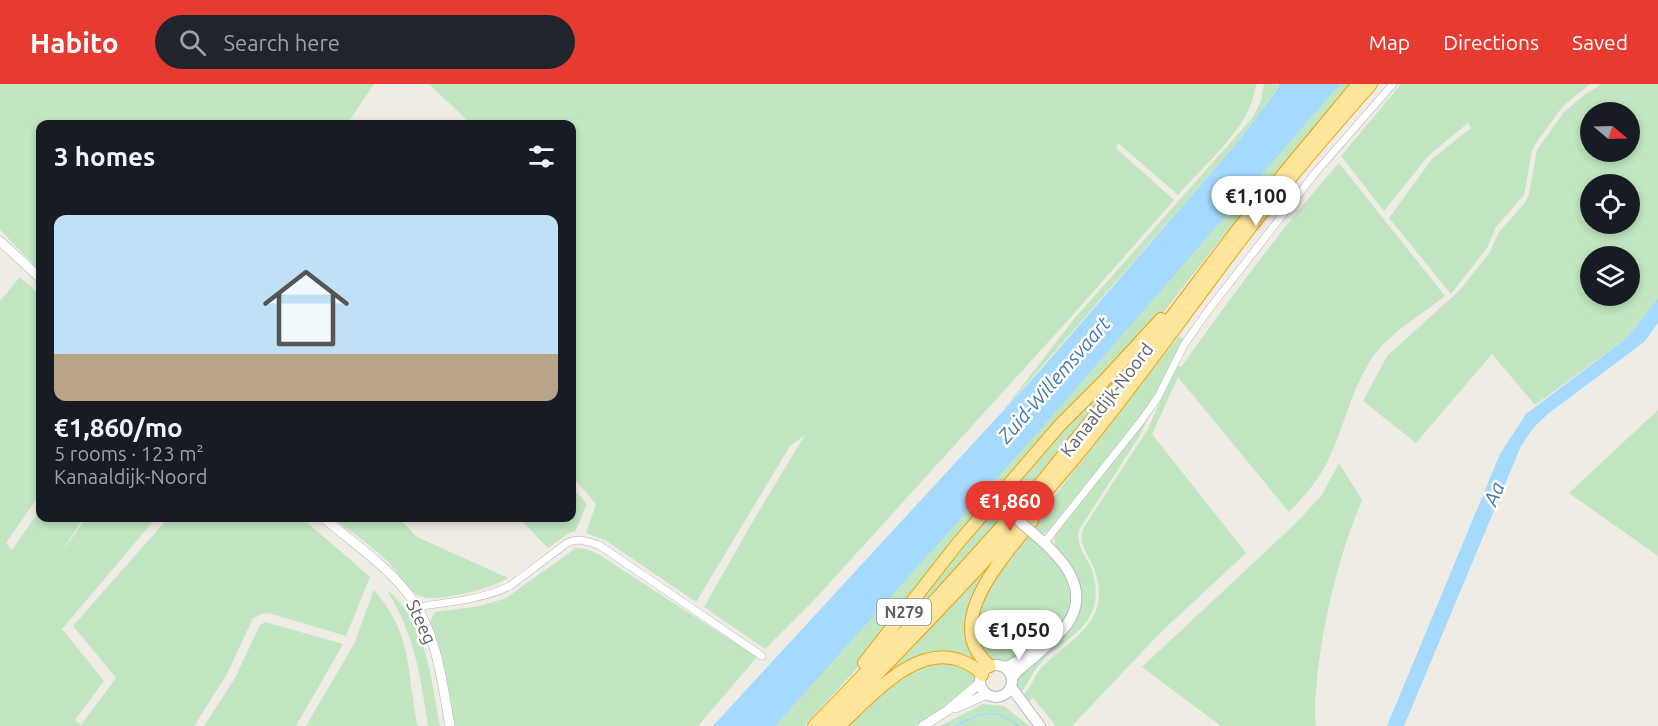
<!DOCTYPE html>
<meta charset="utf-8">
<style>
:root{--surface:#171b24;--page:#20242c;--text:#f1f3f6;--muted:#9ea1a6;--line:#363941;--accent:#e73b31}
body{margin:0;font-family:Ubuntu,sans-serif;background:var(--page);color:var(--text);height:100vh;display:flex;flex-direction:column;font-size:22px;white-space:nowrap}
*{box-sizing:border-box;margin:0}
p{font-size:20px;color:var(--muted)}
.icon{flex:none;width:33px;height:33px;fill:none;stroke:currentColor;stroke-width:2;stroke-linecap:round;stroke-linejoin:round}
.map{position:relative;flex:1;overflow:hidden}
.side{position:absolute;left:36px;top:36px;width:540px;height:402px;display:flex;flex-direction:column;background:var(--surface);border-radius:12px;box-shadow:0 3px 9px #0003}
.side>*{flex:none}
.needle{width:39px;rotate:109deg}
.tools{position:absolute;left:1580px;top:18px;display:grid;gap:12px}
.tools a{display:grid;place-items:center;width:60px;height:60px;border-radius:50%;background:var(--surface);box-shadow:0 3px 9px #0003;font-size:30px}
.price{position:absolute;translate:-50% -51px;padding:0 14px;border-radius:21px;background:#fff;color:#222;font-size:20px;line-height:39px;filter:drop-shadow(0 2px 3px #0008)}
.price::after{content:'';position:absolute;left:50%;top:36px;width:18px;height:14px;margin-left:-9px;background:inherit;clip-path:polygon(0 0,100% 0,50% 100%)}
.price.current{background:var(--accent);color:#fff}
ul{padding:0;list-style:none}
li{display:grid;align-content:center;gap:12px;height:318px;padding:0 18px}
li+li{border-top:2px solid var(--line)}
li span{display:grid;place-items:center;height:186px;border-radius:12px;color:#555}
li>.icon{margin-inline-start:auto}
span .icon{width:108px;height:108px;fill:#fffc;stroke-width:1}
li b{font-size:26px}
h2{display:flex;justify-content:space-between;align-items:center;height:72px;padding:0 18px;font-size:26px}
header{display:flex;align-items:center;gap:36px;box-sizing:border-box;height:84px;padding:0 30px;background:var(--accent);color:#fff}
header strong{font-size:28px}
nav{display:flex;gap:33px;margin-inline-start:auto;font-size:21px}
.search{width:420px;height:54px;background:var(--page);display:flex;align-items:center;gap:15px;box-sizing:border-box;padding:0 21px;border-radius:33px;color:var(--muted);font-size:22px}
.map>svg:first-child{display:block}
.green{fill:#c2e6c1;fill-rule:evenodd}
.water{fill:#a5d9fe}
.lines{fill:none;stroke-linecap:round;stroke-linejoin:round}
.stream{stroke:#a5d9fe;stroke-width:1.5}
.minor-casing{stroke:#b5b7bb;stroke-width:8}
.tertiary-casing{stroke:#b5b7bb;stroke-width:10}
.secondary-casing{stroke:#b6b9be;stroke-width:12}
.trunk-casing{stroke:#f09f03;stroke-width:14}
.minor{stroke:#fff;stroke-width:7}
.tertiary{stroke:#fff;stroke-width:9}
.secondary{stroke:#fff;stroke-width:10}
.trunk{stroke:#fde69c;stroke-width:12}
.secondary-bridge-casing{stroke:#b6b9be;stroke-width:12;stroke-linecap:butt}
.secondary-bridge{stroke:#fff;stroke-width:10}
.labels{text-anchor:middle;stroke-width:5;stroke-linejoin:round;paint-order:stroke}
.shield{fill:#fff;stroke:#8d9093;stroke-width:1.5}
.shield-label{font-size:16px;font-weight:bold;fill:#5c6065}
.street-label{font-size:18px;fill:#5c6065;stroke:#fff}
.water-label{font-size:20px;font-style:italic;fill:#427ab0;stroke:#fff}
</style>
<header>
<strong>Habito</strong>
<div class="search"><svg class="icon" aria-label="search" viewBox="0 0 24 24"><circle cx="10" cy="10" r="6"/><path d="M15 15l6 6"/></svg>Search here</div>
<nav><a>Map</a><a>Directions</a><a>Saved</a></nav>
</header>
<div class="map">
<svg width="1658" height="642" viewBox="0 0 1658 642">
<rect width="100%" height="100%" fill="#eeece4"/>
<path class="green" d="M0,0H374L347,40H40V187L0,146Z
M429,0H1256C1251,44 1205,79 1178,111L1118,59L1116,64L1174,116L1071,233L814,516L765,565L704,523L753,437L805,351L790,362L696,518L605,456L586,449L596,420L572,392V40H471Z
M1264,0L1280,1L1237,59L1002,328L1074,235L1253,33L1261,17Z
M1340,0H1351L1219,157L1167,224L852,590L804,642H775Z
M1401,0H1590L1563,22L1536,59L1532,67L1524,111L1496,143L1487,164L1451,210L1389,134L1432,75L1471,44L1468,39L1428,72L1384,127L1341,72Z
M1602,0H1658V214L1628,253L1535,321L1492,270L1416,359L1363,317L1387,272L1460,206L1490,168L1499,148L1524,120L1529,110L1537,66L1564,28L1584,11ZM1590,28H1629V68H1590ZM1590,100H1629V140H1590ZM1590,172H1629V212H1590Z
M1339,79L1445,212C1420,232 1390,248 1372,274C1352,304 1345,340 1330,372C1321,393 1305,412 1289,428L1178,293L1152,350L1246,469L1159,550L1072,642H1056L1033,614L1029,618L1024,610C1033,601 1035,588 1045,580C1074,553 1109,538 1096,490C1091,473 1076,461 1084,443L1148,345L1175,283L1182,282C1232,212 1282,143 1339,79Z
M20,193L40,211V410L6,459L12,466L40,426V434H83L60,471L86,434H156L62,545L104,597L75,636L81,641L116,594L73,542L168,434H302L370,493L346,552L272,530L263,529L253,534L227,590L194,642H0V217Z
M1160,241L1014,425L1005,417L1007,408Z
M1179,252L1185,256L1147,324L1050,447L1042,450L1032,441Z
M1658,326V472L1569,409Z
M1152,327L1140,351L1079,446C1075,464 1088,473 1093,489C1107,544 1065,551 1039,581C1030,591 1028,602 1018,611L1015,606L1016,596L1059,555L1081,511L1075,488L1055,463L1054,450Z
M1339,379L1362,416C1339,471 1325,528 1318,586C1316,605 1314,623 1316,642H1221L1142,583L1295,440L1322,411Z
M572,404L587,420L575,448H571L548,464L519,434H572Z
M998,426L1007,433L866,582L988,427Z
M333,434H399L417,453L508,494C494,504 439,518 423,513C405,508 400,489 387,477C371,461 351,448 333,434Z
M1028,438L972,523L985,582L982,586L929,572L836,642Z
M1025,449C1038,461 1058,474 1067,491C1084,524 1056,549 1031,566C1025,570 1018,576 1012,579C1006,581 999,578 993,578L976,558L979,517Z
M576,464L586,465L598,470L757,573L698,642H454L429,540L435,528L480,522L506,514Z
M374,506C414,552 406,587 418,642H306L354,560Z
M387,506C427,537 431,597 440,642H428C420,589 415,553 387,506Z
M265,538L343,560L296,642H204L235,594L260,541Z
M954,577L977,591V597L939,628L917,642H842L909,585Z
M983,620L1004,622L1029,642H940Z"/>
<path class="water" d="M1279,0H1340L1045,340L775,642H713L1037,290L1237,59L1279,3Z
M1658,214V239L1644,258L1549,329L1534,343L1521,362L1404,642H1387L1500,370L1526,330L1628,253Z"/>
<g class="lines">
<path class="stream" d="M956,642C981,629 994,622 1019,642"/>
<g class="minor-casing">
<path id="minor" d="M1044,459L1141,337L1158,313L1184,261L1207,228L1316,88L1393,0
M417,523C448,518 481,516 510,502L567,459C578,453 588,458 599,461L762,572"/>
</g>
<g class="tertiary-casing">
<path id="tertiary" d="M0,157L40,194
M324,434C352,458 386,481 409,511C437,548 442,598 450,642
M956,624L987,610
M923,642L948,626L980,599"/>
</g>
<g class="secondary-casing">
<path id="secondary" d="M980 597a16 16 0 1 1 32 0a16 16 0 1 1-32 0Z
M1004,583L1011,581L1031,569
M1012,594C1017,586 1025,581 1032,575C1044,564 1059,552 1068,539C1092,503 1059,471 1033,449
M1011,603L1040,642"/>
</g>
<g class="trunk-casing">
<path id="trunk" d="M864,579L958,459L990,422L1000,420L999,414L1003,407L1060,341L1103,298L1161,235
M990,582C939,540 1004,473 1032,437
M814,642L939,512L1041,399L1132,285L1238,145L1358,0
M827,642C911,555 996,469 1073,376C1134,303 1188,225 1246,149C1286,98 1328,49 1371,0
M839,642C869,615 914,560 959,576C968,579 976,583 982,591"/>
</g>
<use href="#minor" class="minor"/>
<use href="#tertiary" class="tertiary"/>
<use href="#secondary" class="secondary"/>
<use href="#trunk" class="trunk"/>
<g class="secondary-bridge-casing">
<path id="secondary-bridge" d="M1006,426L1033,449"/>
</g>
<use href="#secondary-bridge" class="secondary-bridge"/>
</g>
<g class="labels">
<rect class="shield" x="877" y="515" width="54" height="26" rx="4.5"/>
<g class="shield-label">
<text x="904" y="534">N279</text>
</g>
<g class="street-label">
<text transform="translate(1107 316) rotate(-52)" y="6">Kanaaldijk-Noord</text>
<text transform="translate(421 538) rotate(65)" y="6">Steeg</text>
</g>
<g class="water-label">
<text transform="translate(1054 296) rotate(-49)" y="7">Zuid-Willemsvaart</text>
<text transform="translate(1494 410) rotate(-67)" y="7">Aa</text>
</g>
</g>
</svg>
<div class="tools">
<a><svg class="needle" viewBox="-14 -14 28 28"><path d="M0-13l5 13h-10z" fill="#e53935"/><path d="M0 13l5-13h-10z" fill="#9ea1a6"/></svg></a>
<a><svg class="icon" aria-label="locate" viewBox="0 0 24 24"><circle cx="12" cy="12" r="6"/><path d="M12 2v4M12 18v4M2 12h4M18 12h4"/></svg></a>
<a><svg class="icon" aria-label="layers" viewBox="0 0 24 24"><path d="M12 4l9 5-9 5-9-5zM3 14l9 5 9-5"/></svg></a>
</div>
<b class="price" style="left:1256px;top:143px">€1,100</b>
<b class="price current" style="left:1010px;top:448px">€1,860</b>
<b class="price" style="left:1019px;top:577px">€1,050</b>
<section class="side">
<h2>3 homes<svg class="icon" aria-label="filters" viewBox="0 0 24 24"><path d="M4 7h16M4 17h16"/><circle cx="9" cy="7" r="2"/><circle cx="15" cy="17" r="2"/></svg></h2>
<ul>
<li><span style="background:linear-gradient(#bfe0f5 75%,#b9a48a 0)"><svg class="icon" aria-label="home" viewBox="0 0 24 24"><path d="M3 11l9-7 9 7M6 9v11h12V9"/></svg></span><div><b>€1,860/mo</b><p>5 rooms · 123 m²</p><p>Kanaaldijk-Noord</p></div></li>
</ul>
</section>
</div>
